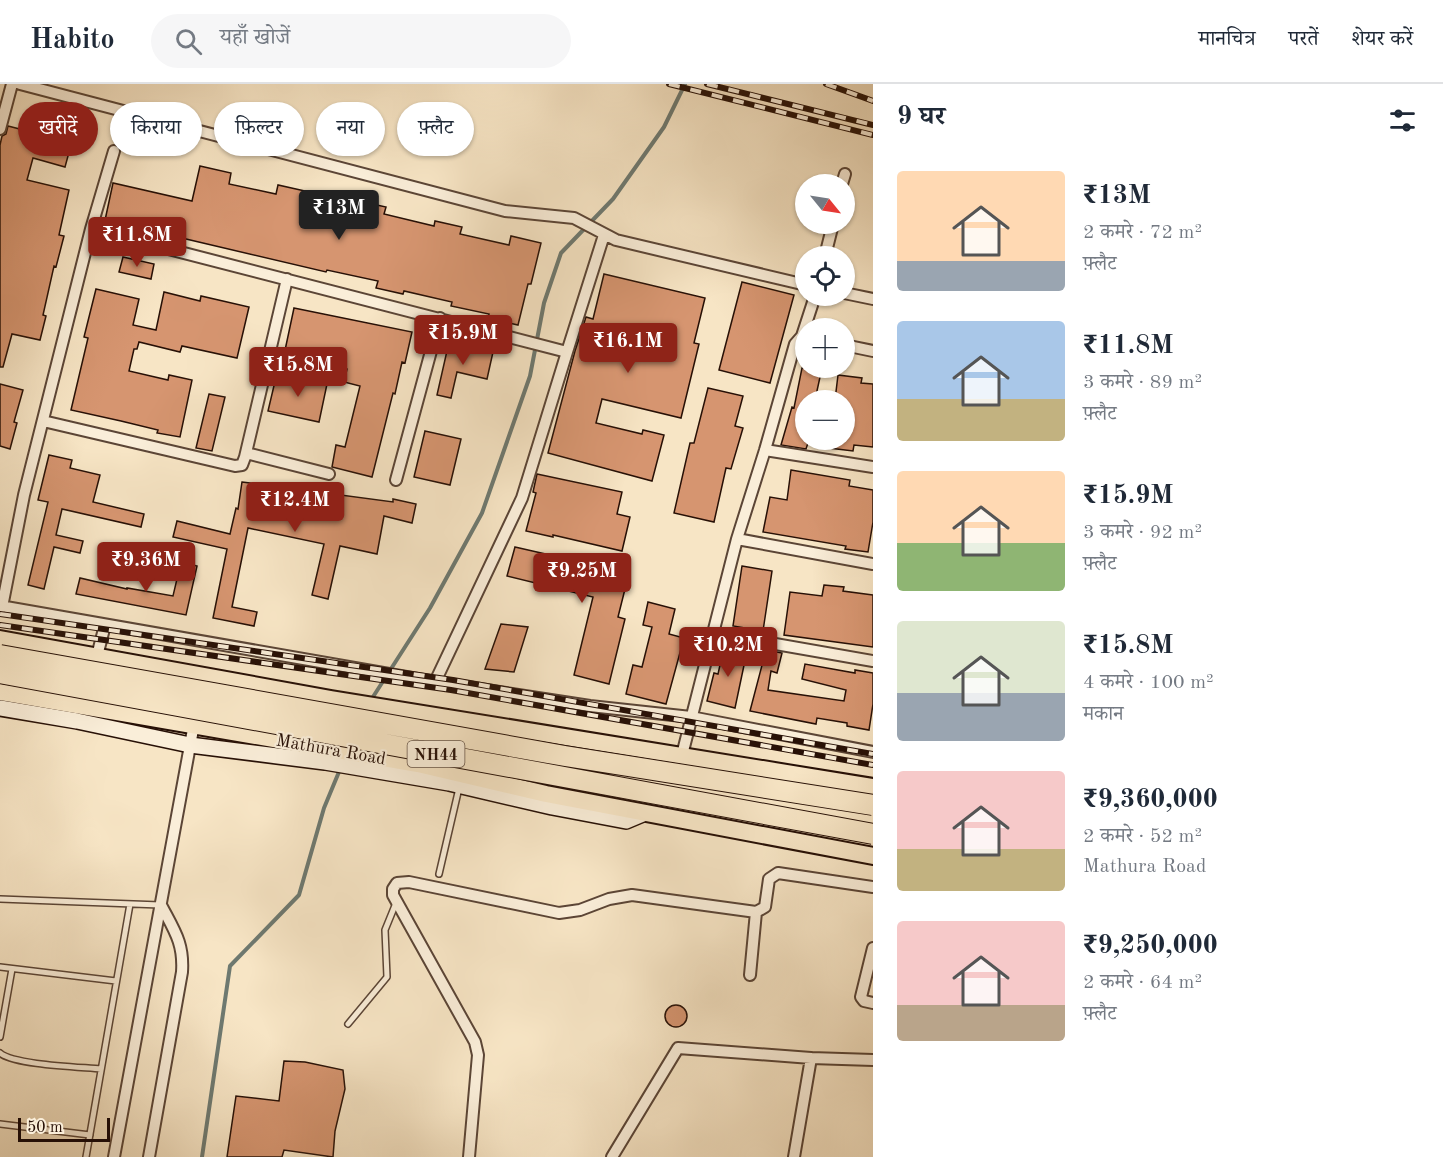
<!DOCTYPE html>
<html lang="hi">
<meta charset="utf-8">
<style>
:root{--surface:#fff;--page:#f6f6f7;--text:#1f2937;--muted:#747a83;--line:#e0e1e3;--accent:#8f2418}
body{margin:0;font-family:"Old Standard TT","Noto Serif Devanagari",serif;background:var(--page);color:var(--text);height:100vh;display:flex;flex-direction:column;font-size:22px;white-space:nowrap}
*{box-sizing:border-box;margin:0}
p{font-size:20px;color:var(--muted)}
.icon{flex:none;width:33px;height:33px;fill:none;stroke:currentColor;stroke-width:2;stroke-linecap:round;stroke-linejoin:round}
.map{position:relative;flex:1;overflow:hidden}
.sheet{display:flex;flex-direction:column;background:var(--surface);width:570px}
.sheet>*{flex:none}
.guide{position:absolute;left:18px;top:18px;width:570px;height:54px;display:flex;gap:12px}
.needle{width:39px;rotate:120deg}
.fabs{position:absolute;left:795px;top:90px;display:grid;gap:12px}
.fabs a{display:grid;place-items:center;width:60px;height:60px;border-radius:50%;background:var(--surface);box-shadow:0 2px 4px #0004;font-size:30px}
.scale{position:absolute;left:18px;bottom:15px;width:92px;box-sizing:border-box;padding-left:6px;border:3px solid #271006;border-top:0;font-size:16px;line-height:21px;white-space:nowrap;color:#271006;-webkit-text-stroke:4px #faeed9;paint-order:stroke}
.price{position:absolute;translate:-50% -51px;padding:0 14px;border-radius:6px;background:var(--accent);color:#fff;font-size:20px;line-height:39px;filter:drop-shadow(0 2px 3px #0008)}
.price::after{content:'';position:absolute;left:50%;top:36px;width:18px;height:14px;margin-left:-9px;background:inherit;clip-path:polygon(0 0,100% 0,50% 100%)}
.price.on{background:#222;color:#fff}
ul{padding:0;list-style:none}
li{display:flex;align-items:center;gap:18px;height:150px;padding:0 24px}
li span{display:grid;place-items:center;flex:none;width:168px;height:120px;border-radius:6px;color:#555}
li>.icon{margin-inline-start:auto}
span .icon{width:72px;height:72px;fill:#fffc;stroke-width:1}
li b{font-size:26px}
h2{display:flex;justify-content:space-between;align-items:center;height:72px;padding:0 24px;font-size:26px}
.chip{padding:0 21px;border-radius:27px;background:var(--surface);box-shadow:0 2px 4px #0004;font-size:21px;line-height:54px}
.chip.on{background:var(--accent);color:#fff}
header{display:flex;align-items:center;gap:36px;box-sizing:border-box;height:84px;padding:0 30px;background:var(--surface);border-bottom:2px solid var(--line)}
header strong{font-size:28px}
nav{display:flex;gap:33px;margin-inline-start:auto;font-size:21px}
.search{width:420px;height:54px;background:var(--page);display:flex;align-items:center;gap:15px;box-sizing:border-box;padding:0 21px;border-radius:33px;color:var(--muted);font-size:22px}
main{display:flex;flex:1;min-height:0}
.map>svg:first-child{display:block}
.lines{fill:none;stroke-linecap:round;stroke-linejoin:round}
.stream{stroke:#6e7970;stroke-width:4}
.building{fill:#d69570;stroke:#271006;stroke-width:1.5}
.lane-casing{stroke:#5b4536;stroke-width:8}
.street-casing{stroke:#5b4536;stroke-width:14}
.secondary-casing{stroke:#271006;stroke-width:18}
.primary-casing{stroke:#271006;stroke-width:20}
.lane{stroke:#faeed9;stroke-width:5}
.street{stroke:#faeed9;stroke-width:10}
.secondary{stroke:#faeed9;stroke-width:15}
.primary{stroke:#f7e5c5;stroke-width:16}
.rail-casing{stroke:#271006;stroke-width:6}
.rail{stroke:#faeed9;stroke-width:4;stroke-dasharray:11;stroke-linecap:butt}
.highway-bridge-casing{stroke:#271006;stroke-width:22;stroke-linecap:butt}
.highway-bridge{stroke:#f7e5c5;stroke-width:20}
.labels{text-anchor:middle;stroke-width:4.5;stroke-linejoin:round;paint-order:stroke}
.shield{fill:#faeed9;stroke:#665345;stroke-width:1.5}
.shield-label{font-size:16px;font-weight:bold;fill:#271006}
.street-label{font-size:18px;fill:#271006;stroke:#faeed9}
</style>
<header>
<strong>Habito</strong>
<div class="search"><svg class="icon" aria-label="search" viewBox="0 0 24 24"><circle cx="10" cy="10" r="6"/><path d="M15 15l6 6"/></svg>यहाँ खोजें</div>
<nav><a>मानचित्र</a><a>परतें</a><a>शेयर करें</a></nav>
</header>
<main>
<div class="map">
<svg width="873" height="1073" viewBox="0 0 873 1073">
<rect width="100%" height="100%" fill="#f7e5c5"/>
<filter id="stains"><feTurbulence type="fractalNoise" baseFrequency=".00333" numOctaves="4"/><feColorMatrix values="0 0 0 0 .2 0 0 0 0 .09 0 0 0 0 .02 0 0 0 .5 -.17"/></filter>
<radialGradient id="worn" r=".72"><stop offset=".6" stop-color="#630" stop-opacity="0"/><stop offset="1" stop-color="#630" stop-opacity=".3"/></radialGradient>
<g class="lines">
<path class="stream" d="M371,616L430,524L482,429L530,292L544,219L561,169L613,115L664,43L685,0
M202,1073L230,882L299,811L324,724L341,683"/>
</g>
<path class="building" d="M8,42L51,53L53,44L74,50L65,83L33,74L27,96L69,106L59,151L64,152L56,183L54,182L43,231L46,232L40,256L12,250L3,283H0V61L2,52L6,50Z
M200,82L231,89L229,100L276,110L278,101L318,110L319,108L386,123L384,130L434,142L435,137L462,143L460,150L509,161L511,152L541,159L531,200H528L518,241L488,234L489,230L451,222L452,218L404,207L403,210L376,204L378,197L327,186L326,188L135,143L134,148L104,141L113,99L192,117Z
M123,173L154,180L151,195L119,188Z
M604,190L705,214L694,259L699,260L681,334L602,315L596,339L642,350L643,346L664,351L652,397L548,369L575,267L586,233L593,235Z
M742,198L794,211L770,299L719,286Z
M96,205L139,215L133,241L156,246L164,208L200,217L201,212L249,223L237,274L182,262L180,268L139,258L137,265H134L129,287L168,296L169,291L192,296L180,353L157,349L158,346L121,337L71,326L88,254L84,253Z
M294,224L412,248L405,279L402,278L395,310L393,309L372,393L332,383L336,361L345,363L360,302L344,298L347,285L284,271Z
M449,258L493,268L487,295L457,288L451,314L437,311Z
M802,284H822L815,316H806V356H809L806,365L781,361L792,323L794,324Z
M277,289L327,300L319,338L268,327Z
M838,291L862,294L861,299L873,300V363L854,361L853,367L829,364L830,356H844V316H835Z
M0,300L23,306L14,338L17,339L10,365L0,362Z
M708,304L743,312L735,342L743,344L731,385L726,384L714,438L674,429L690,359H694Z
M209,310L225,313L212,367L196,364Z
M425,347L461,355L450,401L414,393Z
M49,371L72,376L70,384L100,391L93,418L144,430L141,443L62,425L56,451L83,457L80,469L54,463L44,505L28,501L48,418L38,416Z
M791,386L850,396L849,402L873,406V438L868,468L845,465L846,462L763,448L770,413L787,416Z
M537,390L622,408L617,430L630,433L622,467L553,451V453L526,447L536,409L533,408Z
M242,398L393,418V415L416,420L412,439L384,432L377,470L340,462L328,515L312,511L324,460L248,444L232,523L257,528L254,542L213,534L227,465L173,453L177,437L230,450L236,424L238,425Z
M515,463L629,489L618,533L625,535L609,600L574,591L593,513L507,492Z
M181,478L197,482L186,531L76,510L80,494L127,505V504L173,512Z
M742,482L772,487L763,547L733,542Z
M824,501L844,503L843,507L873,511V563L784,551L790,508L822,512Z
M648,518L675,525L669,550L684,554L666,620L626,610L633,581L642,583L652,543L643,541Z
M501,540L528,543L514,588L485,585Z
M724,563L747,567L735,624L707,617L714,589L718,590Z
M766,566L782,569L777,589L771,587L768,606L844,617L846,606L802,595L805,580L855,589V586L873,589V620L869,646L847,642V639L817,634L816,640L750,627Z
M665 932a11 11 0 1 1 22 0a11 11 0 1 1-22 0Z
M284,977L305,978L343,986L345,1005L335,1047L333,1073L284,1066L282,1073H227L236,1012L279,1017Z"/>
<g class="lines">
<g class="lane-casing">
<path id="lane" d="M439,790L459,704
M0,815L160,821
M0,883L116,897
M348,940L387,893L385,846L396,819
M0,953L12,885
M0,969C14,981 80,983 101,985
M0,1040L90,1051
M86,1073L130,820"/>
</g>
<g class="street-casing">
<path id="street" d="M20,0L505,127L574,134L616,156L806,201
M0,45L12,0
M842,100L845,90
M91,145L567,268L522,414L435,598
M825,172L833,140
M844,209L873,215
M802,252L815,212
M844,261L873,267
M567,268L604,151
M43,337L235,382L242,381L245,373L287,195
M765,366L873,383
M246,369L329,390
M396,396L440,234
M737,455L873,480
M0,522L435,598L590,622L691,633L873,668
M2,523L24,411L91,145L114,67
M713,549L873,577
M97,572L105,541
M682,671L737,455L765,366L795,260L802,252H806
M873,864L861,913L864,917L873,919
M750,891L756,828
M114,1073L194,640
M149,1073L182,888C184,859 174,846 161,821
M469,1073L478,971L475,958L393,811V805L397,799L409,798L559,829L580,826L609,815L632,811L756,828L765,823L769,795L778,789L873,803
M612,1073L678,964L811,974L873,976
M794,1073L811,974"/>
</g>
<g class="secondary-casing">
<path id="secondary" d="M0,624L77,637L190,661L325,678L449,699L552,723L626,737L645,729"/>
</g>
<g class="primary-casing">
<path id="primary" d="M0,555L331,615L873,703
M0,608L418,680L546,710L873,772"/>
</g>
<use href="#lane" class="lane"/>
<use href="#street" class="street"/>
<use href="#secondary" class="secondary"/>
<use href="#primary" class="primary"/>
<g class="rail-casing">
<path id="rail" d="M669,0L873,51
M707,0L873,41
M826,0L873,17
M0,530L453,596L873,670
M0,541L451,606L873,681"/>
</g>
<use href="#rail" class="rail"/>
<g class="highway-bridge-casing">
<path id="highway-bridge" d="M0,571L565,672L873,721
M0,589L873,750"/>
</g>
<use href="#highway-bridge" class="highway-bridge"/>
</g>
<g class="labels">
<rect class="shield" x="407.5" y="657" width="57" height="26" rx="4.5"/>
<g class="shield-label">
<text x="436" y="676">NH44</text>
</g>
<g class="street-label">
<text transform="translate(331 665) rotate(10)" y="6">Mathura Road</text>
</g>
</g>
<rect width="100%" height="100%" filter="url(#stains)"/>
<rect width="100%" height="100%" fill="url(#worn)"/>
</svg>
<div class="fabs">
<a><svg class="needle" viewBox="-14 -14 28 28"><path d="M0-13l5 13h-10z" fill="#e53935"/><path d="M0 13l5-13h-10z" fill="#747a83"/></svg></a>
<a><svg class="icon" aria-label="locate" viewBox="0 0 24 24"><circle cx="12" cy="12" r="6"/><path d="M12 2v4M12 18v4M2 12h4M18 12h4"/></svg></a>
<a>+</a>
<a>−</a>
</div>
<div class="scale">50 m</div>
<b class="price on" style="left:339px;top:157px">₹13M</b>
<b class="price" style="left:137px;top:184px">₹11.8M</b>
<b class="price" style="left:463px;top:282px">₹15.9M</b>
<b class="price" style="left:628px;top:290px">₹16.1M</b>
<b class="price" style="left:298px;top:314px">₹15.8M</b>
<b class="price" style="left:295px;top:449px">₹12.4M</b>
<b class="price" style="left:146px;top:509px">₹9.36M</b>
<b class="price" style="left:582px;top:520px">₹9.25M</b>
<b class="price" style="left:728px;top:594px">₹10.2M</b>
<div class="guide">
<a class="chip on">खरीदें</a>
<a class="chip">किराया</a>
<a class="chip">फ़िल्टर</a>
<a class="chip">नया</a>
<a class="chip">फ़्लैट</a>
</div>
</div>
<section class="sheet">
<h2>9 घर<svg class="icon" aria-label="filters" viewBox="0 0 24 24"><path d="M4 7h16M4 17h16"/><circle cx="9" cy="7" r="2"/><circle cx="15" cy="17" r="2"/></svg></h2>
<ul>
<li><span style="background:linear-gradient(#ffd9b3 75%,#9aa5b1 0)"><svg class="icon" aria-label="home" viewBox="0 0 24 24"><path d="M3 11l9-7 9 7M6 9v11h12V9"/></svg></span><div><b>₹13M</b><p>2 कमरे · 72 m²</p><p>फ़्लैट</p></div></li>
<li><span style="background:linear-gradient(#a9c7e8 65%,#c2b280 0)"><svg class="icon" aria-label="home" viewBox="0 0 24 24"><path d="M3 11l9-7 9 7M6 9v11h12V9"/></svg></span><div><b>₹11.8M</b><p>3 कमरे · 89 m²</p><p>फ़्लैट</p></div></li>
<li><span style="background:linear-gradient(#ffd9b3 60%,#8fb573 0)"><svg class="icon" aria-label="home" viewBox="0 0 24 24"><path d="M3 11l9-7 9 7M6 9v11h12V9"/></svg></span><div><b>₹15.9M</b><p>3 कमरे · 92 m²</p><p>फ़्लैट</p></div></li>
<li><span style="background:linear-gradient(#dfe7d0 60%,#9aa5b1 0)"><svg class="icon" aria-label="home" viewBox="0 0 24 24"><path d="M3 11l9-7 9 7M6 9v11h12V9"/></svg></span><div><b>₹15.8M</b><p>4 कमरे · 100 m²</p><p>मकान</p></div></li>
<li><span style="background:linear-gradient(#f6c9c9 65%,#c2b280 0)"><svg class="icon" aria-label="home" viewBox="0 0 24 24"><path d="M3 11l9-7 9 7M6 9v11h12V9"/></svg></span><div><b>₹9,360,000</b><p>2 कमरे · 52 m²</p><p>Mathura Road</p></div></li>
<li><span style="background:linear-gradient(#f6c9c9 70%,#b9a48a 0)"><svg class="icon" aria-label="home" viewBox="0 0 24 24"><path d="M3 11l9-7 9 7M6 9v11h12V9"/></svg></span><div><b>₹9,250,000</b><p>2 कमरे · 64 m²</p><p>फ़्लैट</p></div></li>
</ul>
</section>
</main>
